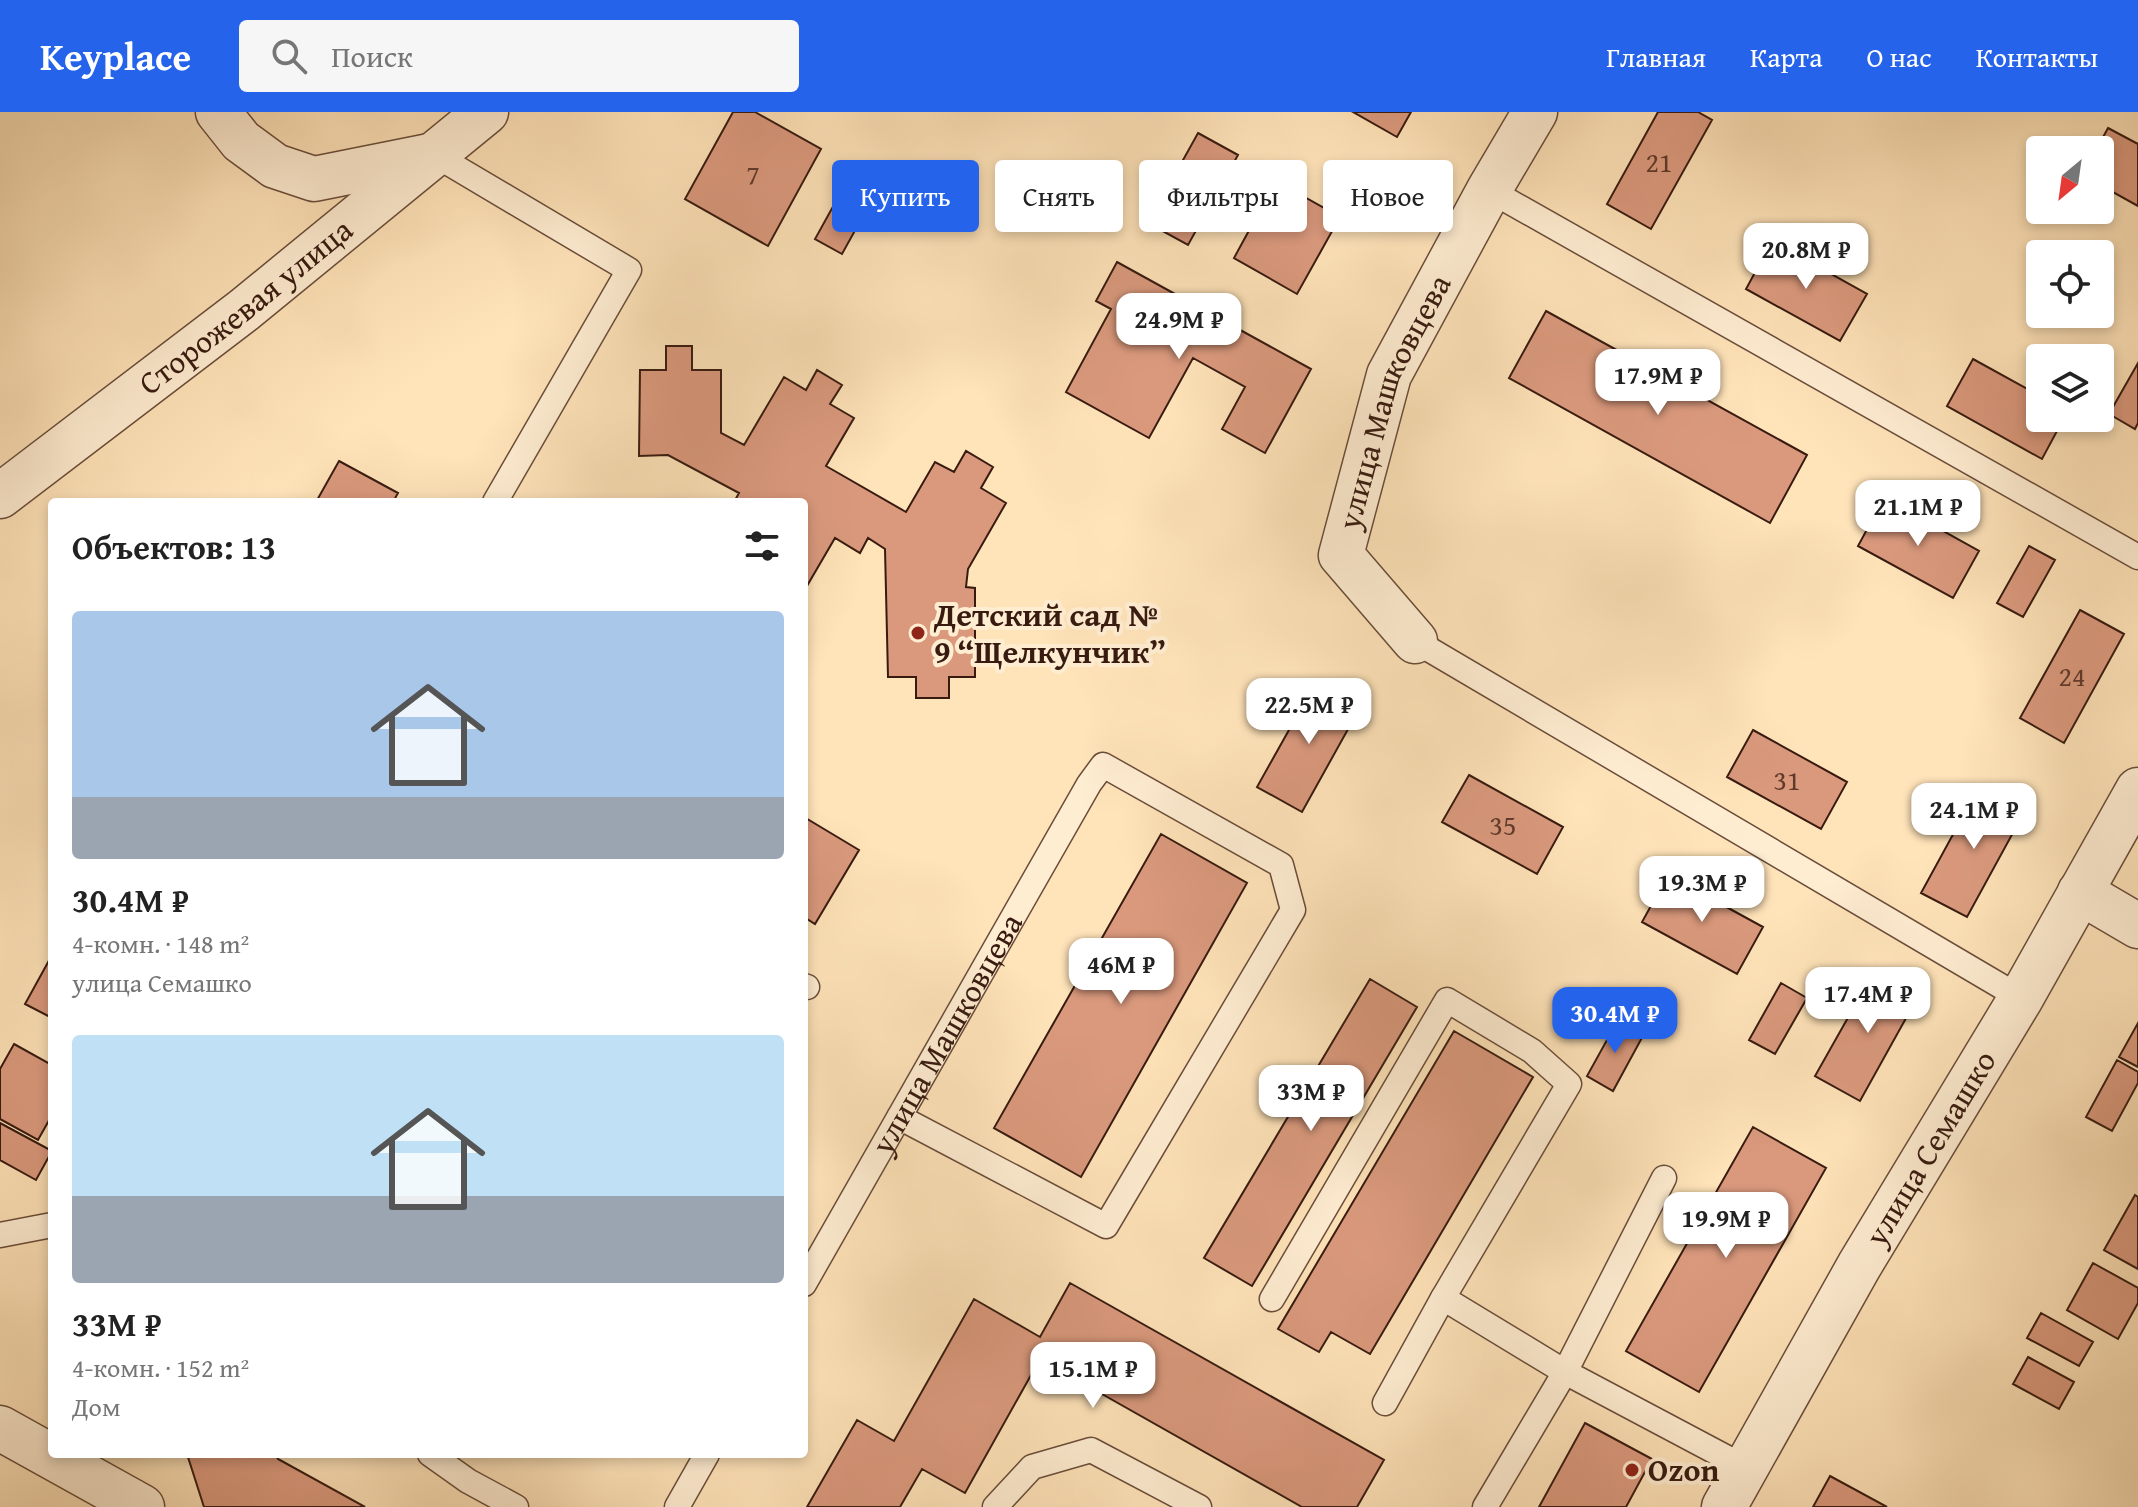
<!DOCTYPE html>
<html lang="ru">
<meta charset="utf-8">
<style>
:root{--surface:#fff;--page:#f6f6f6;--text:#222;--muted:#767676;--accent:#2563eb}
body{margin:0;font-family:"Gentium Book Plus",serif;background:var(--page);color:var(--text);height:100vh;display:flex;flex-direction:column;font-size:30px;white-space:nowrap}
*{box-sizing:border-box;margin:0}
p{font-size:26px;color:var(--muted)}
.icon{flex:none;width:44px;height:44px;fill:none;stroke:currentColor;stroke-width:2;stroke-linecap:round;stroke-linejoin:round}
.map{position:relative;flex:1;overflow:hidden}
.sheet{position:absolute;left:48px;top:386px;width:760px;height:960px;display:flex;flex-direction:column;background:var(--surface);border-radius:8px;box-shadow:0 4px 12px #0003}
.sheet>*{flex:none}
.banner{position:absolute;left:832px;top:48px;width:760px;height:72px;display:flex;gap:16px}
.needle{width:52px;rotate:209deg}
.controls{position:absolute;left:2026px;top:24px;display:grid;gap:16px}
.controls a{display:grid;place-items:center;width:88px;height:88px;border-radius:8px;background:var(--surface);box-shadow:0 4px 12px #0003;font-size:40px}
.price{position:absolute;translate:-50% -68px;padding:0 18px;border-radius:16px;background:#fff;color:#222;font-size:26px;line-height:52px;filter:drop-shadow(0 2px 4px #0008)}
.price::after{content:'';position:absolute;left:50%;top:48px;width:24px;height:18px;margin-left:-12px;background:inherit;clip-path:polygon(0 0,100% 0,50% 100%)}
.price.on{background:var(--accent);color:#fff}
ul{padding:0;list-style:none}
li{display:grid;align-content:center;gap:16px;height:424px;padding:0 24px}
li span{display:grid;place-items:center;height:248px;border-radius:8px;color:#555}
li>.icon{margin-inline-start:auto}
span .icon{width:144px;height:144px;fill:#fffc;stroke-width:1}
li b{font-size:34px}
h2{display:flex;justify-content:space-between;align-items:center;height:96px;padding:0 24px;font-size:34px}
.tag{padding:0 28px;border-radius:8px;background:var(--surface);box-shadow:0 4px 12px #0003;font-size:28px;line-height:72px}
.tag.on{background:var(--accent);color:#fff}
header{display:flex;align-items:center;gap:48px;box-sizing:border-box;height:112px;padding:0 40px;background:var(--accent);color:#fff}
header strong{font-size:38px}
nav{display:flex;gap:44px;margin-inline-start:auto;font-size:28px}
.search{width:560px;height:72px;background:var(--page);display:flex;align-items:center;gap:20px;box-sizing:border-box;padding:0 28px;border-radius:8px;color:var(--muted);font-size:30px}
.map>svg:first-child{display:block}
.building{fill:#da997d;stroke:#381b10;stroke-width:2}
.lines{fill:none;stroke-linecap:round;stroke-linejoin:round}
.service-casing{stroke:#6a4d3a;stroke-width:27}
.minor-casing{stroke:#6a4d3a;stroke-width:47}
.service{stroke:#ffedd2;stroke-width:24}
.minor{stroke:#ffedd2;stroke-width:44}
.poi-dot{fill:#8f2418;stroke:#ffedd2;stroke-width:3}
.labels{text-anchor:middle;stroke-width:8;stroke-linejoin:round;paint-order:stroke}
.number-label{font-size:28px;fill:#603a2b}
.street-label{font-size:32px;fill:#381b10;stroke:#ffedd2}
.poi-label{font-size:32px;font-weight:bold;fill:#381b10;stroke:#ffedd2;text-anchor:start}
</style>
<header>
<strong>Keyplace</strong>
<div class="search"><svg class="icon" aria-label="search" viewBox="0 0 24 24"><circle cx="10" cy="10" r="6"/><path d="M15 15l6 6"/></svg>Поиск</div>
<nav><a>Главная</a><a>Карта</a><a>О нас</a><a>Контакты</a></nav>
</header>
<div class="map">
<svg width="2138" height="1395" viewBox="0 0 2138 1395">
<rect width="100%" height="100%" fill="#ffe3b9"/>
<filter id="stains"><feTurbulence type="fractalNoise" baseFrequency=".0025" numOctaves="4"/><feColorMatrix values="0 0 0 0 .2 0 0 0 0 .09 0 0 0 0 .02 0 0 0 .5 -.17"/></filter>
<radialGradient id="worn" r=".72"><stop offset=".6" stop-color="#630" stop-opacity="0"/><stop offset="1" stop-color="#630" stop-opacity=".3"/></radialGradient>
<path class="building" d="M733,0H755L821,37L768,134L685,87Z
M1353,0H1411L1397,25Z
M1658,0H1698L1712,8L1651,117L1607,92Z
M2108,16L2138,32V94L2100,73V38H2096Z
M1198,21L1238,43L1188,133L1148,111Z
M856,53L883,68L842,142L815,127Z
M1276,69L1340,105L1297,182L1234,146Z
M1772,129L1867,182L1840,229L1746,177Z
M1117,150L1311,257L1265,341L1222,317L1245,275L1193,246L1149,326L1066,280L1111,197L1096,189Z
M1546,199L1807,343L1770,411L1509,266Z
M666,234H692V258H721V321L744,333L784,265L806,278L817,258L842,273L830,292L854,306L826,354L906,400L935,350L954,360L966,339L993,355L981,376L1006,391L968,457L966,475L975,476V565H949V586H916V565H888L885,437L868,426L860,441L835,426L804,479V390H734L739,381L668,343L639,344L640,258H666Z
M1973,247L2040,284V306H2064L2042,347L1947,294Z
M2138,251V311L2135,317L2109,302Z
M339,349L398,381L393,390H316Z
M1884,386L1979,439L1953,486L1858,434Z
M2029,434L2055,448L2023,505L1997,491Z
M2080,498L2124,522L2064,631L2020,606Z
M1317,568L1362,592L1302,700L1257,675Z
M1753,618L1847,670L1821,717L1727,665Z
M1469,663L1563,715L1537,762L1442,710Z
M1980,673L2026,697L1967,805L1921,781Z
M804,705L859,738L815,812L804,805Z
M1161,722L1247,771L1081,1065L994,1016Z
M1668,763L1763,815L1737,862L1642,810Z
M52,843V906L25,892Z
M1876,856L1920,881L1860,989L1815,964Z
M1370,867L1417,895L1252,1174L1204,1146Z
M1781,871L1807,886L1775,942L1749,928Z
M1618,908L1644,922L1613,979L1587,964Z
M2138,911V955L2119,945Z
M1454,919L1533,965L1370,1242L1331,1220L1319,1240L1278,1217Z
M14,932L52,953V1003L38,1028L0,1007V957Z
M2117,948L2138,960V971L2112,1019L2086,1005Z
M0,1011L52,1039L36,1068L0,1048Z
M1753,1015L1826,1056L1699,1280L1626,1239Z
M2135,1083L2138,1085V1157L2104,1138Z
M2093,1151L2138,1176V1191L2118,1227L2067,1198Z
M1070,1171L1384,1348L1357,1395H1302L1040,1247L965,1381L922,1357L900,1395H807L857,1308L894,1329L974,1187L1040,1225Z
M2041,1201L2093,1230L2079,1254L2027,1226Z
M2028,1245L2074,1270L2059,1297L2013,1272Z
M1585,1311L1652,1347L1626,1395H1539Z
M187,1342H276L278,1347L365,1395H204Z
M1830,1364L1887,1395H1813Z"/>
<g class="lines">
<g class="service-casing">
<g id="service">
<path d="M435,43L629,158L495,390"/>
<path d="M1489,78L2138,445"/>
<path d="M1415,529L2021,886"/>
<path d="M804,874L807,875"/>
<path d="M1664,1066L1565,1260L1746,1356"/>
<path d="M0,1123L52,1113"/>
<path id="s1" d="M804,1172L1089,672L1103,653L1281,753L1293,798L1106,1114L899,1005"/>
<path d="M1272,1187L1447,888L1532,939L1569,972L1443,1186L1565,1260L1485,1395"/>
<path d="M1385,1291L1443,1186"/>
<path d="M430,1342L468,1369L516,1395"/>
<path d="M677,1395L707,1342"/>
<path d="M995,1395L1032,1355L1091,1338L1199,1395"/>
</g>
</g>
<g class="minor-casing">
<g id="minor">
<path d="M218,0L241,29L275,54L314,67L429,44"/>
<path id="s2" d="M0,384L244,198L486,0"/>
<path id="s3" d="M1415,529L1341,443L1389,263L1489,78L1535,0"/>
<path d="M2080,780L2138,814"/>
<path d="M0,1316L142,1395"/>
<path id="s4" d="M1724,1395L1859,1154L2021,886L2138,678"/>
</g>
</g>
<use href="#service" class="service"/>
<use href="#minor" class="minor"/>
</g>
<g class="poi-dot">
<circle cx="918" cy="521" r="8"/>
<circle cx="1632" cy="1358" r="8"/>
</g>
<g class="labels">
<g class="number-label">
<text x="1659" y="60">21</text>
<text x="753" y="72">7</text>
<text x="2072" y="574">24</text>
<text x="1787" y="678">31</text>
<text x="1503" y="723">35</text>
</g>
<g class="street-label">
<text dy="11" stroke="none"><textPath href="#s2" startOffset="310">Сторожевая улица</textPath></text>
<text dy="11" stroke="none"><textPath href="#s3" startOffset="276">улица Машковцева</textPath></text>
<text dy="11" stroke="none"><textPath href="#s1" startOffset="288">улица Машковцева</textPath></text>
<text dy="11" stroke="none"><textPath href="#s4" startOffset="414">улица Семашко</textPath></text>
</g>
<g class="poi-label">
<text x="934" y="514">Детский сад №<tspan x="934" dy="37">9 “Щелкунчик”</tspan></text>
<text x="1648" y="1369">Ozon</text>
</g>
</g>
<rect width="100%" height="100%" filter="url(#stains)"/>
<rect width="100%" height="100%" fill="url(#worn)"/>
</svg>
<div class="controls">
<a><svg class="needle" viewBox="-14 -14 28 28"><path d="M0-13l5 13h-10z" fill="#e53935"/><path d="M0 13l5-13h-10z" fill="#767676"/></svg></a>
<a><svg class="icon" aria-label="locate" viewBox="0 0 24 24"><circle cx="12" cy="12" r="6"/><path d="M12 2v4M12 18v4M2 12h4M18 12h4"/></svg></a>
<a><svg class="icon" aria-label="layers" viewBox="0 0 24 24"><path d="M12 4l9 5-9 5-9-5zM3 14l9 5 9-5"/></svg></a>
</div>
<b class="price" style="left:1806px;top:179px">20.8M ₽</b>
<b class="price" style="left:1179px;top:249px">24.9M ₽</b>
<b class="price" style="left:1658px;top:305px">17.9M ₽</b>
<b class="price" style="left:1918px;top:436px">21.1M ₽</b>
<b class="price" style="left:1309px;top:634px">22.5M ₽</b>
<b class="price" style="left:1974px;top:739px">24.1M ₽</b>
<b class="price" style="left:1702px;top:812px">19.3M ₽</b>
<b class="price" style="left:1121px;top:894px">46M ₽</b>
<b class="price" style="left:1868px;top:923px">17.4M ₽</b>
<b class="price on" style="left:1615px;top:943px">30.4M ₽</b>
<b class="price" style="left:1311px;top:1021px">33M ₽</b>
<b class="price" style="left:1726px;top:1148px">19.9M ₽</b>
<b class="price" style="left:1093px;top:1298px">15.1M ₽</b>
<div class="banner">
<a class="tag on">Купить</a>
<a class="tag">Снять</a>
<a class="tag">Фильтры</a>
<a class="tag">Новое</a>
</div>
<section class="sheet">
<h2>Объектов: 13<svg class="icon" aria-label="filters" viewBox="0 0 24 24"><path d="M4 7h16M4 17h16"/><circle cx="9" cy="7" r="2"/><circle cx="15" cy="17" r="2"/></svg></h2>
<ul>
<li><span style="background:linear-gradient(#a9c7e8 75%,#9aa5b1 0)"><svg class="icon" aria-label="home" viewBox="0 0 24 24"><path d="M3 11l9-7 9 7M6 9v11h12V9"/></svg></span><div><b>30.4M ₽</b><p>4-комн. · 148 m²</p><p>улица Семашко</p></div></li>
<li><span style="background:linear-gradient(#bfe0f5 65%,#9aa5b1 0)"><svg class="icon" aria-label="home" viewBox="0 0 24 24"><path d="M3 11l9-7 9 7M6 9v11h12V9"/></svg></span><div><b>33M ₽</b><p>4-комн. · 152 m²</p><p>Дом</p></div></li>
</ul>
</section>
</div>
